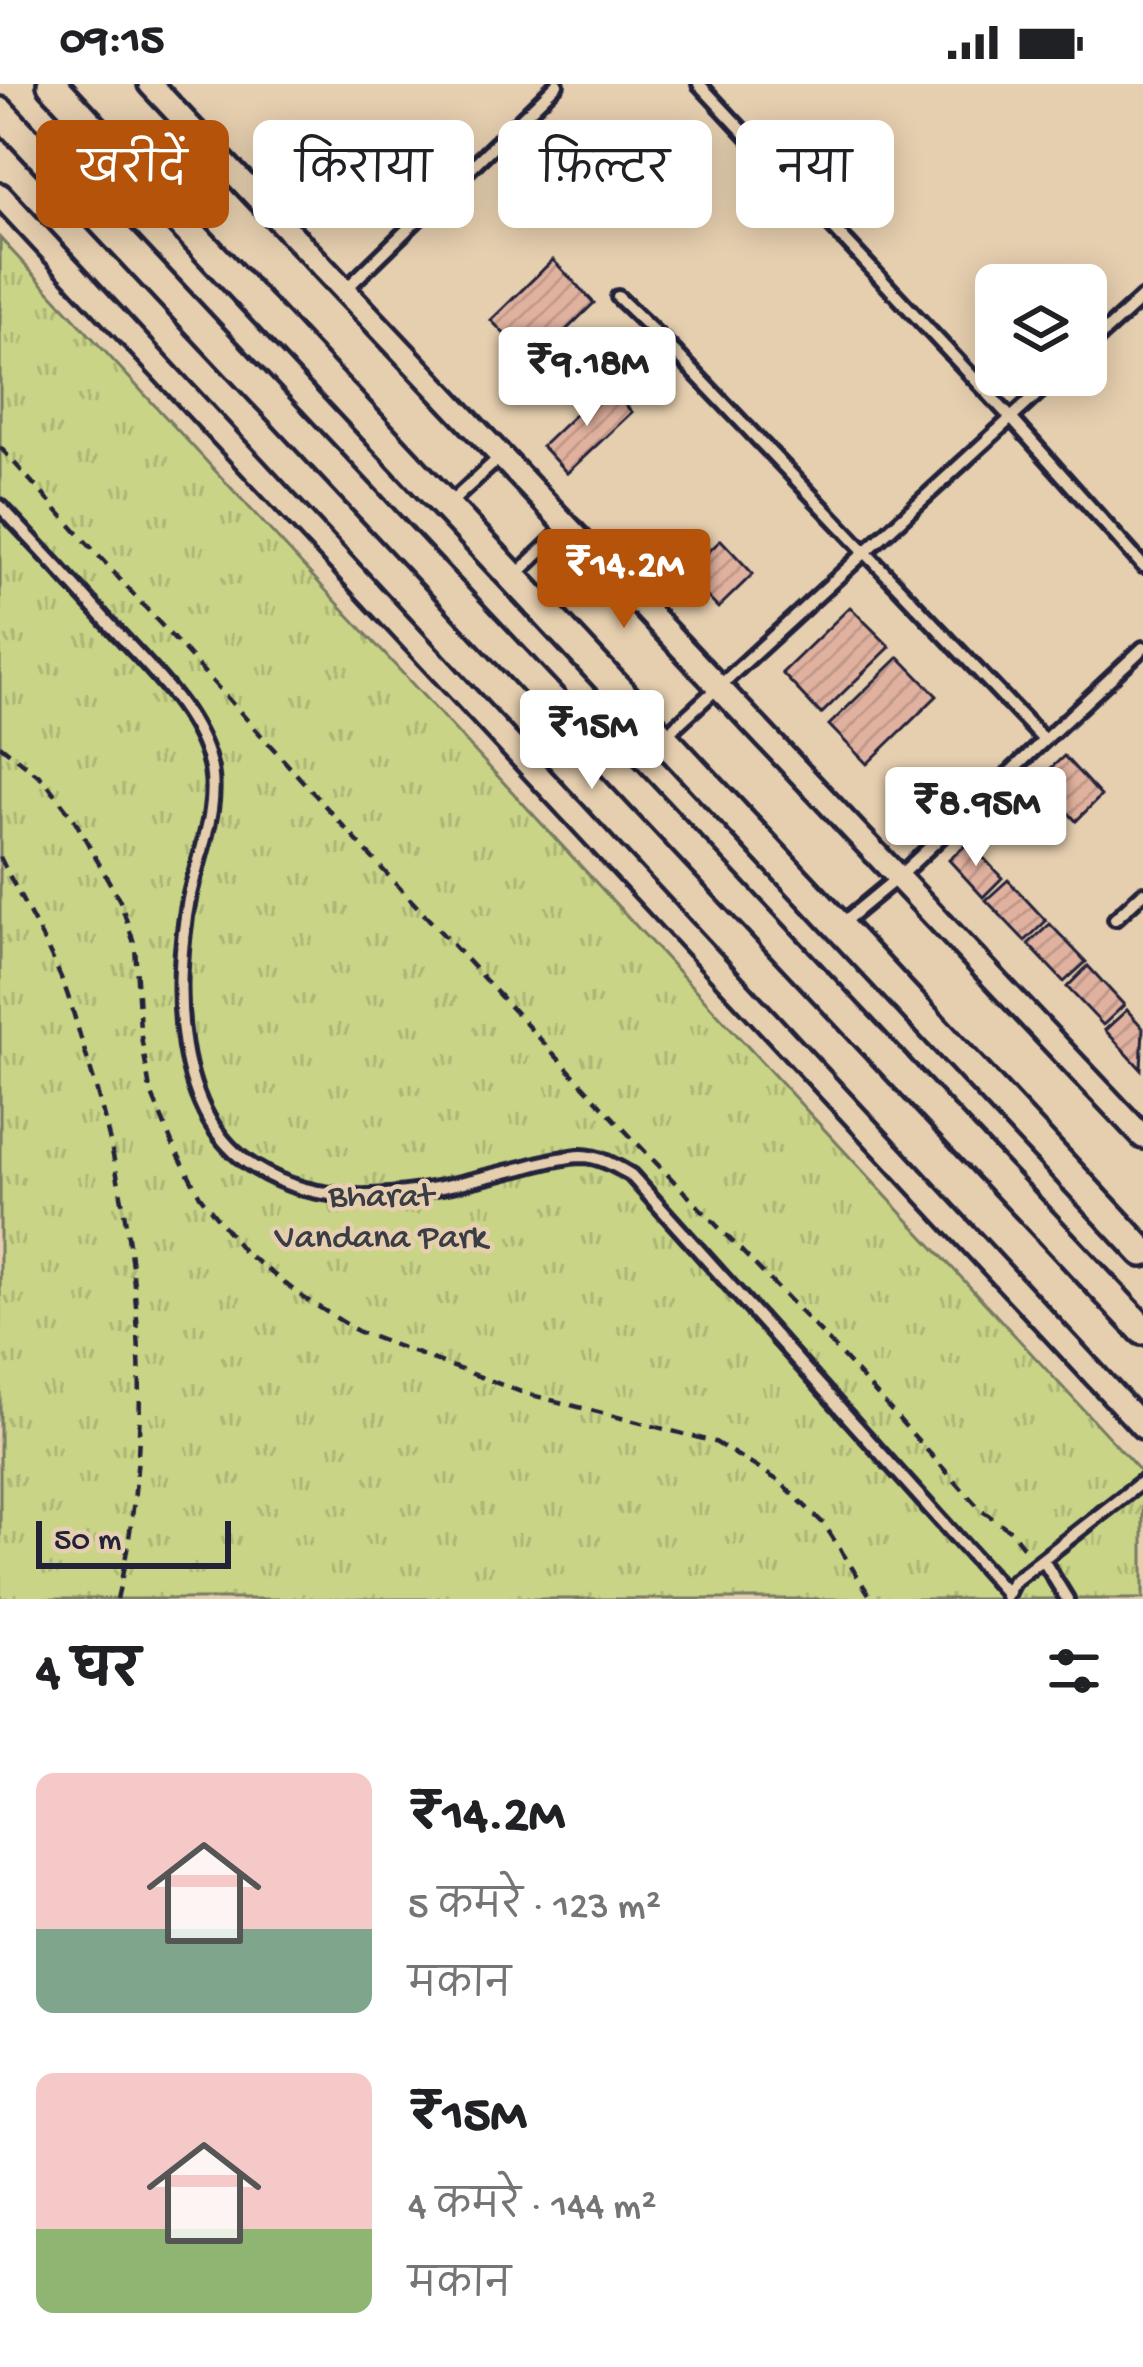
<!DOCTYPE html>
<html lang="hi">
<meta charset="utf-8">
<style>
:root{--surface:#fff;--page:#f2f2f2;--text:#202124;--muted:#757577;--accent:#b45309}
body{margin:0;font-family:"Gochi Hand","Playpen Sans Deva",sans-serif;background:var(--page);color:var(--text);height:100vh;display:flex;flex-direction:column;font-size:45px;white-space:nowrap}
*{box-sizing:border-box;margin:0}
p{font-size:39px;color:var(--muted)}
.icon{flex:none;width:66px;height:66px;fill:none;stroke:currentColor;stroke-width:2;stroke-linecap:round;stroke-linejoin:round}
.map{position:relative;height:1515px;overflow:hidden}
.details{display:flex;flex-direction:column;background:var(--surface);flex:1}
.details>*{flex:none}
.guide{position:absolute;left:36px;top:36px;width:1071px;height:108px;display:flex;gap:24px}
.tools{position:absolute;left:975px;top:180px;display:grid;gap:24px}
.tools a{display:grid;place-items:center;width:132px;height:132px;border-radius:18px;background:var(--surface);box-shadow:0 6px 30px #0003;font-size:60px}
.scale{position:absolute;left:36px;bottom:30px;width:195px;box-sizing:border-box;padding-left:12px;border:6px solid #22223b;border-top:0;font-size:33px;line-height:42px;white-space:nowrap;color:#22223b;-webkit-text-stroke:9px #e6cfaf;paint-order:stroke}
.price{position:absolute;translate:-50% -102px;padding:0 27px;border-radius:12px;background:#fff;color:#222;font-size:39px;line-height:78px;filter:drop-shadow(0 3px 6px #0008)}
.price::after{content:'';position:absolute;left:50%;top:72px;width:36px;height:27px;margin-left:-18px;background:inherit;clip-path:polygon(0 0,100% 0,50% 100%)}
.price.on{background:var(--accent);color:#fff}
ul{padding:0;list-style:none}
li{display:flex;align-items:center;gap:36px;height:300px;padding:0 36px}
li span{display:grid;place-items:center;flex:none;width:336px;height:240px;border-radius:18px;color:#555}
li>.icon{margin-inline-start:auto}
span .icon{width:144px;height:144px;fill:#fffc;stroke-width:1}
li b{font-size:51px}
h2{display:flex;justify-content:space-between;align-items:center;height:144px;padding:0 36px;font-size:51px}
.pill{padding:0 42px;border-radius:18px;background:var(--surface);box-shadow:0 6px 30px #0003;font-size:42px;line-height:108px}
.pill.on{background:var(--accent);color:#fff}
.status{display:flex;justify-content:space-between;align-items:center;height:84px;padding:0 60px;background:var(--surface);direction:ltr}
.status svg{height:33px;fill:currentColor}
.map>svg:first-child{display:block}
.grass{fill:url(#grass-tufts);stroke:#767b61;stroke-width:3}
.building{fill:url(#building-hatch);stroke:#22223b;stroke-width:3}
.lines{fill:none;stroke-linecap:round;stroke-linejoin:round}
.service-casing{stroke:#22223b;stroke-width:20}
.minor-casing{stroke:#22223b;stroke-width:30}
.tertiary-casing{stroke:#22223b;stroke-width:36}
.path{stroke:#22223b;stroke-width:4.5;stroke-dasharray:12 9;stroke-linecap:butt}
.service{stroke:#e6cfaf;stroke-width:10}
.minor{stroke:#e6cfaf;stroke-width:21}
.tertiary{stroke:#e6cfaf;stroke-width:27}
.labels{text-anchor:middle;stroke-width:9;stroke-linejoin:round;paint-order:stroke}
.park-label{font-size:36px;fill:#3b3d46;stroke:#e6cfaf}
</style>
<div class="status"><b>09:15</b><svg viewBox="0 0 49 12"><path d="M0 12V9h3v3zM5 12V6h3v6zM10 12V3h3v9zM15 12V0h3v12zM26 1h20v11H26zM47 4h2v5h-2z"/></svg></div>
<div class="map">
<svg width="1143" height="1515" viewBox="0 0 1143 1515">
<defs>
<pattern id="grass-tufts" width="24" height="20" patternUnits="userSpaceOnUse" patternTransform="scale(3)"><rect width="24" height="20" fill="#c9d487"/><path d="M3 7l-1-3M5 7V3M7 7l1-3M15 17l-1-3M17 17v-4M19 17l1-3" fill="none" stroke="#acb675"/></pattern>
<pattern id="building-hatch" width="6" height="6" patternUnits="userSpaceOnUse" patternTransform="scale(3)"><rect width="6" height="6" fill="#e0b19e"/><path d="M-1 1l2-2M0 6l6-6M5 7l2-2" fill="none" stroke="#c09889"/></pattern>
</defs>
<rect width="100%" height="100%" fill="#e6cfaf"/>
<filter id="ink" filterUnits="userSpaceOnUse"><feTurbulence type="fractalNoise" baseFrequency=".00833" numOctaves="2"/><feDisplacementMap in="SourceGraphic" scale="24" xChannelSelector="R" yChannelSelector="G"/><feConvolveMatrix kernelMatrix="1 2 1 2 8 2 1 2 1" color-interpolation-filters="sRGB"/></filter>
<g filter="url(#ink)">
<path class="grass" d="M0,154L1143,1390V1515H0Z"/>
<path class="building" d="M553,176L594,219L532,279L491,236Z
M606,301L632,328L567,389L542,362Z
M721,456L753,490L718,524L685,490Z
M850,523L890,563L821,630L782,589Z
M899,573L937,612L867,680L829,641Z
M1064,672L1101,712L1076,737L1038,696Z
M1032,701L1063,734L1040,756L1009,723Z
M969,758L1002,794L983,813L949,776Z
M1008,796L1046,837L1025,857L986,816Z
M1050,840L1086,878L1064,898L1028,860Z
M1088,882L1124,921L1103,941L1067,903Z
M1127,926L1143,944L1141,985L1105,946Z"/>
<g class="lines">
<g class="service-casing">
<path id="service" d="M699,0L1011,334L1143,482
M344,207L557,0
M618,213L674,267L1043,655
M1086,265L1143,213
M448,421L500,373
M0,422C38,462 75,502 111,542C147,581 192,622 208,673C223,718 198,771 189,815C173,899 172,1032 254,1083C333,1133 425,1108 510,1087C532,1082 557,1073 581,1072C599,1072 616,1082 631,1091L1006,1509
M515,492L566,443
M665,652L1058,291
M1115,835L1143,809
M840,841L897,794L1143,564
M1043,1476L1067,1515
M1006,1512L1013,1498L1143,1397"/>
</g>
<g class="minor-casing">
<path id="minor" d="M150,0L1143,1053
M0,111L1143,1343"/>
</g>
<g class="tertiary-casing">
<path id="tertiary" d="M52,0L1143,1168
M0,28L1143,1246"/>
</g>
<path class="path" d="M0,363L385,788L632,1054L823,1251L981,1426L1011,1447L1025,1465
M0,661L43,695L74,735L120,817L135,862L140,946L150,1006L172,1059L200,1112L243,1167L304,1214L359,1248L524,1309L715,1358L779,1397L824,1440L872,1515
M0,773C20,814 44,854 62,896C71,918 77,942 84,965C140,1137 159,1338 117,1515"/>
<use href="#service" class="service"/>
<use href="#minor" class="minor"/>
<use href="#tertiary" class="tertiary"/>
</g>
</g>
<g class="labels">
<g class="park-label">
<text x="381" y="1121">Bharat<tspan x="381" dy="41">Vandana Park</tspan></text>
</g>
</g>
</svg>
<div class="tools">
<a><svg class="icon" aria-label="layers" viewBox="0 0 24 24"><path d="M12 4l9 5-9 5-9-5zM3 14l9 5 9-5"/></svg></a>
</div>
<div class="scale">50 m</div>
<b class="price" style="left:587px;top:345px">₹9.18M</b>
<b class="price on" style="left:624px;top:547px">₹14.2M</b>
<b class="price" style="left:592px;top:708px">₹15M</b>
<b class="price" style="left:976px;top:785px">₹8.95M</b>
<div class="guide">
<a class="pill on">खरीदें</a>
<a class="pill">किराया</a>
<a class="pill">फ़िल्टर</a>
<a class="pill">नया</a>
</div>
</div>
<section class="details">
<h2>4 घर<svg class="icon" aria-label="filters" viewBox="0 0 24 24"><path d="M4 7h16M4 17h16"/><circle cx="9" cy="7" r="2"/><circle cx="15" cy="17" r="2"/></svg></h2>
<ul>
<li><span style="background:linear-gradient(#f6c9c9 65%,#7fa58c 0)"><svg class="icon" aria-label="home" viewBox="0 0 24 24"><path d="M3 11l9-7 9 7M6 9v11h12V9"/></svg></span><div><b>₹14.2M</b><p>5 कमरे · 123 m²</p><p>मकान</p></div></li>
<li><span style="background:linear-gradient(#f6c9c9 65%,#8fb573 0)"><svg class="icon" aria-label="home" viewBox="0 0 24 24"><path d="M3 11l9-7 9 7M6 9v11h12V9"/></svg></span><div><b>₹15M</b><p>4 कमरे · 144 m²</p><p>मकान</p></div></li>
</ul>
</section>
